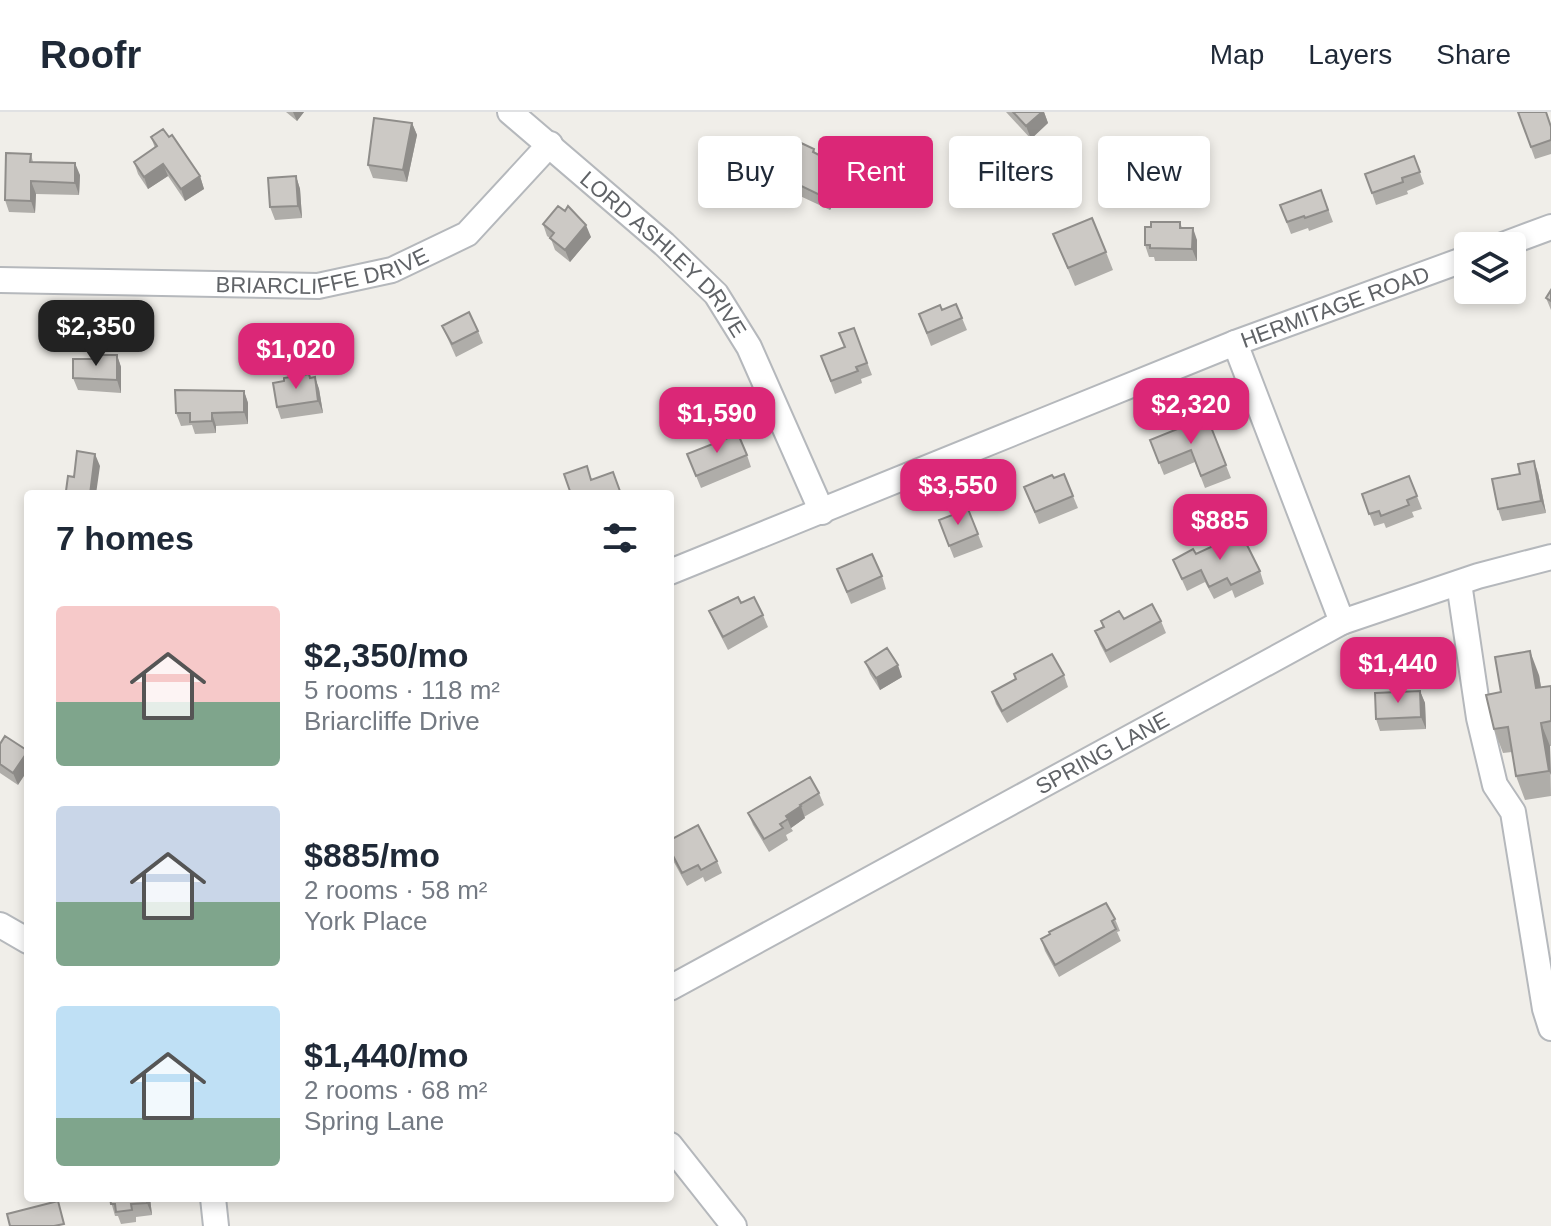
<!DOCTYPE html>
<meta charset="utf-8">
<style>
:root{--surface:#fff;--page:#f6f6f7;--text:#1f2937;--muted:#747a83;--line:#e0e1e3;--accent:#db2777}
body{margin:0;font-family:Helvetica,sans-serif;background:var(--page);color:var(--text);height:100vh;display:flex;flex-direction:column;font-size:30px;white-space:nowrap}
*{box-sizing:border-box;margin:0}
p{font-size:26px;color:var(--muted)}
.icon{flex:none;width:44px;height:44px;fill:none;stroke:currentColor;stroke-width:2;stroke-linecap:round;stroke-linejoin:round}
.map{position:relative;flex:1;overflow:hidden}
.details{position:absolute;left:24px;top:378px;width:650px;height:712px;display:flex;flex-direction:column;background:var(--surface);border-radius:8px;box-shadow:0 4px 12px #0003}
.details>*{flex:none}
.hud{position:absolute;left:698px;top:24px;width:732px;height:72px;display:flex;gap:16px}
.tools{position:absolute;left:1454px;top:120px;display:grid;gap:16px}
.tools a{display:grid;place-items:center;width:72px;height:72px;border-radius:8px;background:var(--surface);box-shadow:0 4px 12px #0003;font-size:40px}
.price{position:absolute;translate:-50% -68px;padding:0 18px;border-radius:16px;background:var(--accent);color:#fff;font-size:26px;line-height:52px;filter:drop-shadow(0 2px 4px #0008)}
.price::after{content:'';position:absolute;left:50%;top:48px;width:24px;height:18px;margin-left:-12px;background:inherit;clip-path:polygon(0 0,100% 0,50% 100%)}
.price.active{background:#222;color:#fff}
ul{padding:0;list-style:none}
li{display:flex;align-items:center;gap:24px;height:200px;padding:0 32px}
li span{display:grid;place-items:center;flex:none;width:224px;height:160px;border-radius:8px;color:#555}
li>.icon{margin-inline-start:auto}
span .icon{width:96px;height:96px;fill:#fffc;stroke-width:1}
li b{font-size:34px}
h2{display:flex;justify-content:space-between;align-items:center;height:96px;padding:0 32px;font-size:34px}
.pill{padding:0 28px;border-radius:8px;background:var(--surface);box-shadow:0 4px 12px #0003;font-size:28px;line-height:72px}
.pill.active{background:var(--accent);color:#fff}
header{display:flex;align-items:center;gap:48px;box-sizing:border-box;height:112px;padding:0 40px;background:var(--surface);border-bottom:2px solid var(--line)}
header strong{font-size:38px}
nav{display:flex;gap:44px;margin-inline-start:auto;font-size:28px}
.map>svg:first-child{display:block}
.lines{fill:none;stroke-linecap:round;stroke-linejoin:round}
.minor-casing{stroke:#b5b8bc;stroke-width:28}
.minor{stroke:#fff;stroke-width:24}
.wall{fill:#afada9}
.shaded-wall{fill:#8f8d8a}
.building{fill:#ccc9c5;stroke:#8f8d8a;stroke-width:2}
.labels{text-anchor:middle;stroke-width:6;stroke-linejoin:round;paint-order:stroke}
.street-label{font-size:22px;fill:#606367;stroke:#fff}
</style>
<header>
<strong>Roofr</strong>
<nav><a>Map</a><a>Layers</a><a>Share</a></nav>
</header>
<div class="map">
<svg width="1551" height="1114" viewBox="0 0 1551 1114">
<rect width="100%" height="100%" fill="#f0eee9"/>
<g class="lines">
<g class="minor-casing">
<g id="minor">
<path id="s1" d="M510,0L664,132L716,182L749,235L822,400"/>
<path d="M1500,134L1551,115"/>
<path id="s2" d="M0,168L318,174L392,158L467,122L550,32"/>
<path d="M1235,231L1342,510"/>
<path id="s3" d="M670,460L1235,231L1468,146"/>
<path d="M1459,471L1479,606L1495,673L1513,700L1545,897L1551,916"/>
<path d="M0,813L28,829"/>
<path id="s4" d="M670,876L1342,510L1478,464L1551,445"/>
<path d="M670,1033L734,1114"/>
<path d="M213,1086L216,1114"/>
</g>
</g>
<use href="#minor" class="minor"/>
</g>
<path class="wall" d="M286,0H304L297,9Z
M1006,0H1044L1048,11L1031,27Z
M1518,0L1551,14V42L1535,47Z
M412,11L417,23L407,70L373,66L368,53Z
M151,25L200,64L204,77L185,89L168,64L148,77L138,62L134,50L155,36Z
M814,37L815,41L841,54L846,66L830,98L768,69L764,56Z
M31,42L33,50L80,63L79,83L36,82L35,101L9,100L5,88Z
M1414,44L1424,72L1407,79L1408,82L1376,93L1372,81Z
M296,64L300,77L302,106L275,108L270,95Z
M1321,78L1333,110L1309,119L1308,116L1291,122L1280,93Z
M1180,110L1182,116L1197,128V149H1155L1154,145H1149L1145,133L1151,115Z
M543,112L591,125L570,150L555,138L551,127L547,124Z
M1053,122L1106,140L1113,158L1075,174Z
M1551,178V198L1546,186Z
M942,198L962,206L967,218L931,234L919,202Z
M442,214L478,219L483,231L456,245Z
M854,216L872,263L861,267L862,271L835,282L821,244L844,235Z
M117,243L121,255V281L78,278L73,266L96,247Z
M311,265H315L319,277L323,301L281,307L277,295Z
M244,279L248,291V312L216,314V321L195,322L192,313L181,314L176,301Z
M1207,305L1231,366L1205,376L1195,350L1164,363L1150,328Z
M687,342L747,343L751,355L701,376Z
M1538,361L1546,401L1502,409L1498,397Z
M1409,364L1422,397L1412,400L1414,405L1386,416L1384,411L1374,414L1362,382Z
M1054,366L1073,384L1078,396L1039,412L1024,375Z
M968,397L983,435L954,446L939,408Z
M1196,442L1260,459L1264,472L1235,486L1232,478L1214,487L1205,470L1187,479L1173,448Z
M837,457L882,464L886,477L851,492Z
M709,499L763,503L768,515L728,538L714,511Z
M1124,507L1161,509L1166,521L1110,551L1100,532L1095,519L1103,515L1101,509Z
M865,550L902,565L880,578L870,562Z
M1064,563L1068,575L1007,611L996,592L992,580L1015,567Z
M1539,563L1541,575L1551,574V634H1550L1551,684L1525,688L1516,664L1512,640L1503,641L1494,617L1501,580Z
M1420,579L1425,591L1426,617L1380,619L1376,607Z
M5,624L18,673L0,661V632Z
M819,681L824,693L804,705L805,706L791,716L793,719L786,723L788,728L769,740L753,713L748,701Z
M670,728L717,749L722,761L705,770L703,765L687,774L670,743Z
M1115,807L1120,819L1117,820L1121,829L1059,865L1045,839L1041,827Z
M110,1086H150L152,1103L136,1105V1110L121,1112L118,1104H115Z"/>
<path class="shaded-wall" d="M293,0H304L297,9Z
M1042,0H1044L1048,11L1031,27L1026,14Z
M412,11L417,23L407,70L403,58Z
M75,51L80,63L79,83L75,71Z
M163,52L168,64L148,77L144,65Z
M841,54L846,66L830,98L826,86Z
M200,64L204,77L185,89L181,77Z
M296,64L300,77L302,106L298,94Z
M31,69L36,82L35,101L31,89Z
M586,113L591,125L570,150L565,138Z
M1193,116L1197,128V149L1192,137Z
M117,243L121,255V281L117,268Z
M315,265L319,277L323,301L318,289Z
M244,279L248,291V312L244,300Z
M212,301L216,314V321L212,309Z
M95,342L100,354L96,382H90Z
M1534,349L1538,361L1546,401L1541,389Z
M1530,539L1539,563L1545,600L1536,576Z
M898,553L902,565L880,578L876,566Z
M1420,579L1425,591L1426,617L1421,605Z
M1541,611L1550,634L1551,663L1549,659Z
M28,640V658L18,673L13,661Z
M801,694L805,706L791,716L786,704Z
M147,1086H150L152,1103L147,1091Z"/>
<path class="building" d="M1013,0H1042L1026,14Z
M1518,0H1546L1551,15V28L1531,35Z
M374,6L412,11L403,58L368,53Z
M163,17L169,25L172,23L200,64L181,77L163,52L144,65L134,50L157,34L151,25Z
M799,30L814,37L813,40L841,54L826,86L764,56L773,38L791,47Z
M6,41L31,42L30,50L75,51V71L31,69V89L5,88Z
M1414,44L1420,60L1402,66L1403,70L1372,81L1365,62Z
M296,64L298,94L270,95L268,66Z
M1321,78L1328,98L1305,106L1304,104L1287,110L1280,93Z
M558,94L565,99L568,94L586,113L565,138L550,126L554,121L543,112Z
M1092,106L1106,140L1068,156L1053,122Z
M1151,110H1180V116H1193L1192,137L1150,136V133H1145V115H1151Z
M1551,178V189L1546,186Z
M956,192L962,206L927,221L919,202L940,193L942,198Z
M469,200L478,219L452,232L442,214Z
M854,216L867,251L856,255L858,259L831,269L821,244L845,235L839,221Z
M96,243H117V268L73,266V247H96Z
M309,262L310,266L315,265L318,289L277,295L273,271L284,269V266Z
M175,278L244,279V300L212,301V309L190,310V301H176Z
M1207,305L1226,353L1201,364L1191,338L1159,351L1150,328Z
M738,322L747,343L696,364L687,342Z
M77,339L95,342L90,382L66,379L68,364L74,365Z
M1534,349L1541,389L1498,397L1492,367L1520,362L1518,352Z
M587,354L591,368L613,360L621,382H571L564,362Z
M1064,362L1073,384L1035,400L1024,375L1052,363L1054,366Z
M1409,364L1417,384L1407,388L1409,393L1381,404L1379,399L1369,402L1362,382Z
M968,397L978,422L949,434L939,408Z
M1241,421L1260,459L1231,473L1227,466L1209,475L1201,458L1182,467L1173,448L1193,437L1196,442Z
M872,442L882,464L847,480L837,457Z
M738,485L741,491L754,485L763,503L723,525L709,499Z
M1152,492L1161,509L1106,539L1095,519L1104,515L1101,509L1119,499L1124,507Z
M887,536L898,553L876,566L865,550Z
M1530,539L1536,576L1551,574V609L1541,611L1549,659L1516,664L1508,615L1494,617L1486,583L1501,580L1495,545Z
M1052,542L1064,563L1002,599L992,580L1016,567L1014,562Z
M1420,579L1421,605L1376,607L1375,581Z
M5,624L28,639L13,661L0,652V632Z
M810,665L819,681L800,693L801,694L786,704L788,707L780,712L783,716L764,727L748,701Z
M698,713L717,749L701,758L698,753L682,761L670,738V728Z
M1106,791L1115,807L1112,809L1116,817L1055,853L1041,827L1050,822L1049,820Z
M110,1086H147V1091L131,1092L132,1098L116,1100L115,1092H111Z
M58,1089L64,1112L54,1114H10L7,1102Z"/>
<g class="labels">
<g class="street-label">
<text dy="8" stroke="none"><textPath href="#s1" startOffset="210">LORD ASHLEY DRIVE</textPath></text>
<text dy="8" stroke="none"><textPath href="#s2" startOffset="324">BRIARCLIFFE DRIVE</textPath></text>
<text dy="8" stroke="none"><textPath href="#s3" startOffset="716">HERMITAGE ROAD</textPath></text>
<text dy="8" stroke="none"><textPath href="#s4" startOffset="492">SPRING LANE</textPath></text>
</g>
</g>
</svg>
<div class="tools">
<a><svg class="icon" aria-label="layers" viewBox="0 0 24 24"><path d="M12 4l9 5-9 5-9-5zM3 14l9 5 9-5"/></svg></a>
</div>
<b class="price active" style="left:96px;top:256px">$2,350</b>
<b class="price" style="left:296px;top:279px">$1,020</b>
<b class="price" style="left:1191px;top:334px">$2,320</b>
<b class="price" style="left:717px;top:343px">$1,590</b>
<b class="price" style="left:958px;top:415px">$3,550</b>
<b class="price" style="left:1220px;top:450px">$885</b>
<b class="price" style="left:1398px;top:593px">$1,440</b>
<div class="hud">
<a class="pill">Buy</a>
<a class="pill active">Rent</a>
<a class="pill">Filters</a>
<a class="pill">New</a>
</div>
<section class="details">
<h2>7 homes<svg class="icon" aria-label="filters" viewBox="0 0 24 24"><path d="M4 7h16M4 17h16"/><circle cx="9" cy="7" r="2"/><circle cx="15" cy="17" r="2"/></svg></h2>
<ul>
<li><span style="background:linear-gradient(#f6c9c9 60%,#7fa58c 0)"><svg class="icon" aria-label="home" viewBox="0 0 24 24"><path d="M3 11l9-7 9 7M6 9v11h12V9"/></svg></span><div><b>$2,350/mo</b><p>5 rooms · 118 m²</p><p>Briarcliffe Drive</p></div></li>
<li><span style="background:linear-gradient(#c9d6e8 60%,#7fa58c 0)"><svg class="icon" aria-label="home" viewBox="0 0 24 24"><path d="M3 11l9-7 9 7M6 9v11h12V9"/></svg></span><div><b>$885/mo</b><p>2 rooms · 58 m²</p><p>York Place</p></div></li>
<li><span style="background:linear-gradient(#bfe0f5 70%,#7fa58c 0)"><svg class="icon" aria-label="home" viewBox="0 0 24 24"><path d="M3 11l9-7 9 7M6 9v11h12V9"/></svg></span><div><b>$1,440/mo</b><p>2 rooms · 68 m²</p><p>Spring Lane</p></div></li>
</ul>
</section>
</div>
